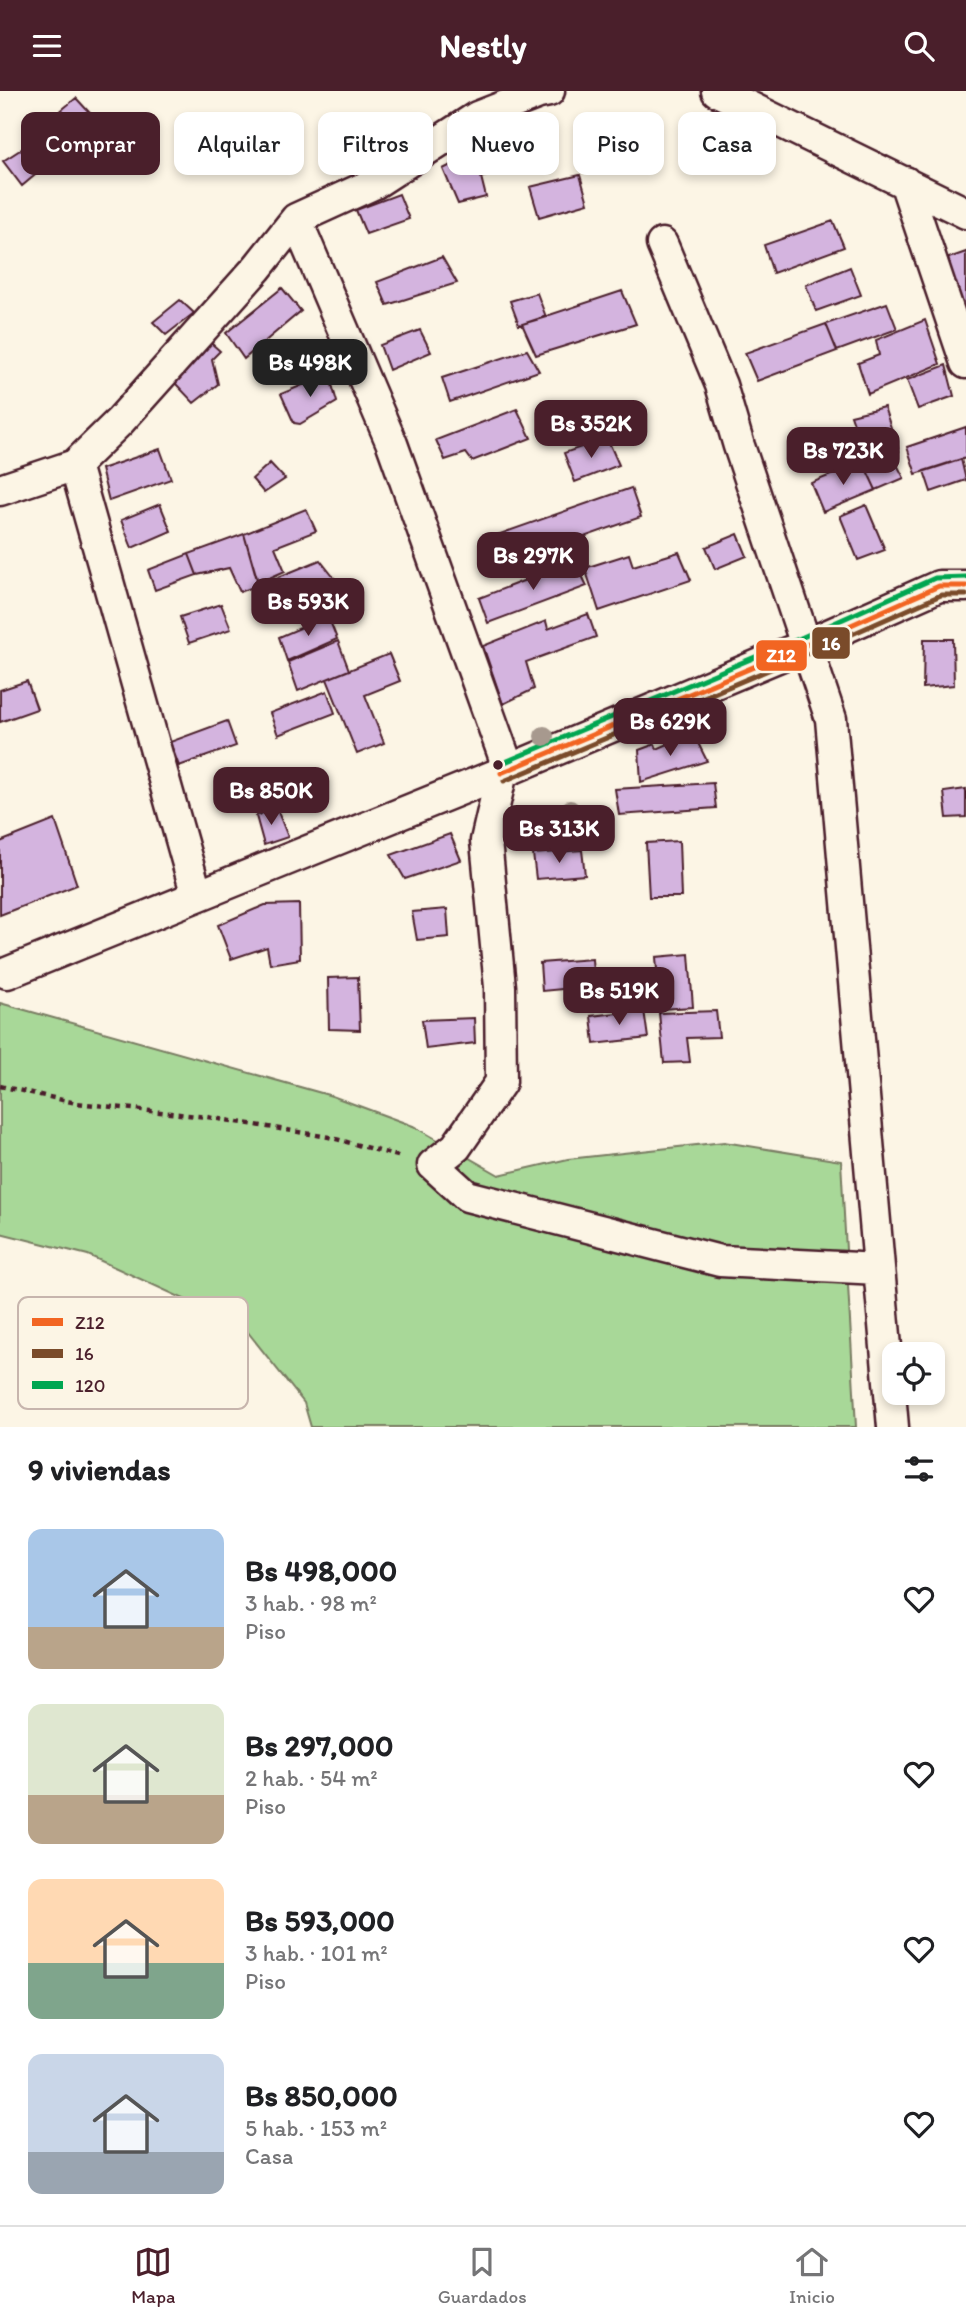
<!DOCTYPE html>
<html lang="es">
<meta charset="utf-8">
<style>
:root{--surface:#fff;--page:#f6f6f6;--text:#202124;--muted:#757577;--line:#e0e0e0;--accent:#4a1f2b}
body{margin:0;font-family:Itim,sans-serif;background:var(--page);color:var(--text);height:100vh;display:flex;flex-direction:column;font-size:26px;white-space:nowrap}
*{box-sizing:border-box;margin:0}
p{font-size:23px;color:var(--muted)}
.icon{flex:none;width:38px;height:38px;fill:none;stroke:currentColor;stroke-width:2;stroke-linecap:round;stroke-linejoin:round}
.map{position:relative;height:1336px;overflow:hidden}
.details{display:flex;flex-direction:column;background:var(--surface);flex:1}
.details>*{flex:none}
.top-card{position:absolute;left:21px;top:21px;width:924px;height:63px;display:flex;gap:14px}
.tools{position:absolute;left:882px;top:1251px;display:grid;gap:14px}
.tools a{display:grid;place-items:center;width:63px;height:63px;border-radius:14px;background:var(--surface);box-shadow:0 4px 10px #0003;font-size:35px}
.price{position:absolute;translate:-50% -60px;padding:0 16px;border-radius:14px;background:var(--accent);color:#fff;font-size:23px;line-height:46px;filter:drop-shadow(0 2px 4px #0008)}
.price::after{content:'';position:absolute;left:50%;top:42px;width:21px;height:16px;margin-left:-10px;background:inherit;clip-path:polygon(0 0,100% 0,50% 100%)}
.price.selected{background:#222;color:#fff}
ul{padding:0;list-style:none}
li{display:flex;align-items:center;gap:21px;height:175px;padding:0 28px}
li span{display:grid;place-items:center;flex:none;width:196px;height:140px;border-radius:14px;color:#555}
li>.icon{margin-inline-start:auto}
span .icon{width:84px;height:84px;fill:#fffc;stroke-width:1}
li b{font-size:30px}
h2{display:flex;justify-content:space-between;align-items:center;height:84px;padding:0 28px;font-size:30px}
.pill{padding:0 24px;border-radius:14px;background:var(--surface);box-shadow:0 4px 10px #0003;font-size:24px;line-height:63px}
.pill.selected{background:var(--accent);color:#fff}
header{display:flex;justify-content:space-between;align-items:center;height:91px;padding:0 28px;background:var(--accent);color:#fff;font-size:32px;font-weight:800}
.menu{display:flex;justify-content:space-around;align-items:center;height:98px;border-top:2px solid var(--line);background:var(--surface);font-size:19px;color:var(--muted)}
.menu a{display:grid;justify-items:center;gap:4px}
.menu .selected{color:var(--accent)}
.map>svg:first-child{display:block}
.grass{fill:#a8d898;stroke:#797c62;stroke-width:2}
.building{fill:#d4b4df;stroke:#4a1f2b;stroke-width:2}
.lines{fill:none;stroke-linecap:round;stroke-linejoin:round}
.minor-casing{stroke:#4a1f2b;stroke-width:35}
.path{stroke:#4a1f2b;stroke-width:4.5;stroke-dasharray:5 5;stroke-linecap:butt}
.minor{stroke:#fcf5e5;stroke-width:30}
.bus-1-casing{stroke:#fcf5e5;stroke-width:10}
.bus-2-casing{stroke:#fcf5e5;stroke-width:10}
.bus-3-casing{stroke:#fcf5e5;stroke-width:10}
.bus-1{stroke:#f26522;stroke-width:5}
.bus-2{stroke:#7a4b2a;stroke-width:5}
.bus-3{stroke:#00a651;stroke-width:5}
.tree{fill:#a7998e}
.bus-dot{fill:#4a1f2b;stroke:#fcf5e5;stroke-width:2.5}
.key{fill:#fcf5e5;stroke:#c7b5ad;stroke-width:2}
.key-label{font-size:19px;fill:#4a1f2b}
.line-badge{stroke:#fcf5e5;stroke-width:2.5}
.badge-label{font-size:19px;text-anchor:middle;font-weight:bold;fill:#fff}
</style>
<header><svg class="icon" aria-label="menu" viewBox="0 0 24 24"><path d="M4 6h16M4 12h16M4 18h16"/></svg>Nestly<svg class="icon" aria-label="search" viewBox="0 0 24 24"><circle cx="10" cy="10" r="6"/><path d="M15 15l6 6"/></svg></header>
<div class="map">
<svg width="966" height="1336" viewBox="0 0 966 1336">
<rect width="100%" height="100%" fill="#fcf5e5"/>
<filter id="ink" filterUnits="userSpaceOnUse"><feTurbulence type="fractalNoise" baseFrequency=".0143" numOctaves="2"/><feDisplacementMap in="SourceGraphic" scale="14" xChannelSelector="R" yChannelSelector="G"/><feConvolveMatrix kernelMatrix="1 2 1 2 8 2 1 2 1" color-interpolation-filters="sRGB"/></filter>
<g filter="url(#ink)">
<path class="grass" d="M0,912L332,1005L413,1035L499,1084L568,1068L724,1051L841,1070L856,1336H311L304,1312L243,1235L88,1164L0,1142Z"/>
<path class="building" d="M76,7L101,34L58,71L35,41Z
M107,43L129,69L117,79L92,53Z
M509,45L522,79L481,86L486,106L458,113L443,78Z
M34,50L52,70L22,95L3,70Z
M541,52L549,71L527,81L519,62Z
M580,84L588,112L539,126L530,96Z
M399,103L409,128L366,143L356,119Z
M833,130L844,156L773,182L764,154Z
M966,161V218L959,220L940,170Z
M442,166L457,192L387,214L377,191Z
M850,176L861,204L816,220L806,194Z
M282,197L301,220L244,268L226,242Z
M622,200L636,233L536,264L522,233Z
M537,202L546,226L519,234L510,210Z
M180,209L194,222L166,244L153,231Z
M887,212L897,238L837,260L826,233Z
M925,229L940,273L868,303L858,272L879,264L876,249Z
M826,233L837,260L757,290L745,262Z
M420,239L431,261L389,279L380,254Z
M211,252L220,260L212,268L218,293L194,312L175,292Z
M527,259L539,280L450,311L442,287Z
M946,274L954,305L918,318L907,289Z
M329,283L337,311L300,333L294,332L281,303Z
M884,316L899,360L867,370L851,324Z
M517,318L531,347L472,370L466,362L445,369L436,349Z
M966,336V367L916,383L907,356Z
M607,347L619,374L575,391L564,362Z
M160,358L171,388L109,410L101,378Z
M891,362L904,387L876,399L863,371Z
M961,368L966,389L931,401L924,380Z
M863,371L876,399L823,421L811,392Z
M270,372L285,388L264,402L252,388Z
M631,397L641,426L507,473L497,444Z
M160,413L171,440L132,457L121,429Z
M866,414L885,459L858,469L840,425Z
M306,418L316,440L275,456L285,480L258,492L244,443Z
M244,443L259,494L240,501L229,477L197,484L189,463Z
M738,443L747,465L715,478L706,456Z
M679,461L691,489L599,520L585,477L629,463L633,475Z
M189,463L197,484L155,499L148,479Z
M320,469L335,488L272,517L259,494Z
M575,470L587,495L488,532L479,507Z
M221,513L231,538L189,552L180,526Z
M588,523L596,546L526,571L534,598L503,613L483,555L546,530L548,538Z
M328,525L337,548L287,570L279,546Z
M924,548H953L954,594L923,597Z
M338,550L349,579L298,600L288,571Z
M389,563L400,590L365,604L384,652L357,663L327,588Z
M27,590L37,618L0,631V599Z
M327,600L335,622L278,644L270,622Z
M227,630L236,655L179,675L170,651Z
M693,642L707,670L641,691L639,659L655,653L657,658Z
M713,692L716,717L619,724L615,698Z
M966,698V726L947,727L944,701Z
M276,716L288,746L264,754L256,725Z
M55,729L77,794L0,824V751Z
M450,743L461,769L405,788L391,764Z
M679,750L681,806H649L646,752Z
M582,759L585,784L536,788L533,763Z
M299,813L300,868L270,873L267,856L231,868L218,834L265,814Z
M447,818L449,846L417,849L412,821Z
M689,863L693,916L660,918L656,866Z
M592,868L594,895L542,900L540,872Z
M358,886L360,939L329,938L328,887Z
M644,919L648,947L594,953L591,925Z
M716,920L719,946L687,947L690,971L664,972L659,922Z
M474,927L475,952L426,958L422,929Z"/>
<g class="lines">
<g class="minor-casing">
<path id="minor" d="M717,0L966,122
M905,91L966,272
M296,128L392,353L505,668L486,750L500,896L501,991L456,1056L433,1074L467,1105L720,1170L879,1178
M662,153L721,294L739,355L831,628L893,1336
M75,374L197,805
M0,399L75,374L120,330L257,177L296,128L375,92L477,26L539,2L549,0
M7,882L501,682L806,554L939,495H966"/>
</g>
<path class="path" d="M0,995L76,1012L207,1026L329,1046L401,1066"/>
<use href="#minor" class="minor"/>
<g class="bus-1-casing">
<path id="bus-1" d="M501,682L806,554L939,495H966"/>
</g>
<g class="bus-2-casing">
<path id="bus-2" d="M504,690L809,562L941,504H966"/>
</g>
<g class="bus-3-casing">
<path id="bus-3" d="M498,674L803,546L935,487L966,486"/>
</g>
<use href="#bus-1" class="bus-1"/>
<use href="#bus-2" class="bus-2"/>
<use href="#bus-3" class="bus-3"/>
</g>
<g class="tree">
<circle cx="544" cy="645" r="10"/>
<circle cx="570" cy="719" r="10"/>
</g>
</g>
<circle class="bus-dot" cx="498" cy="674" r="6"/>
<rect x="18" y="1206" width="230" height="112" rx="10" class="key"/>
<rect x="32" y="1227" width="31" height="8" fill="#f26522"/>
<rect x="32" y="1258" width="31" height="9" fill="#7a4b2a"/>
<rect x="32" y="1290" width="31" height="8" fill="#00a651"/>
<g class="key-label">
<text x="75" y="1238">Z12</text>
<text x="75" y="1269">16</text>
<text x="75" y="1301">120</text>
</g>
<g class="line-badge">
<rect x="811" y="535" width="40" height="34" rx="7" fill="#7a4b2a"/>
<rect x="755" y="548" width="53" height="33" rx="7" fill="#f26522"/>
</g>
<g class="badge-label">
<text x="831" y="559">16</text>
<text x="781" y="571">Z12</text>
</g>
</svg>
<div class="tools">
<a><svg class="icon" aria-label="locate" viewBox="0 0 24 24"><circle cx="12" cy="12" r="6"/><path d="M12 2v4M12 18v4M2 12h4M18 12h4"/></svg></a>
</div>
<b class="price selected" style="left:310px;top:308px">Bs 498K</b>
<b class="price" style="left:591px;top:369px">Bs 352K</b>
<b class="price" style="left:843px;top:396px">Bs 723K</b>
<b class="price" style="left:533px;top:501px">Bs 297K</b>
<b class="price" style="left:308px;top:547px">Bs 593K</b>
<b class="price" style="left:670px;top:667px">Bs 629K</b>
<b class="price" style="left:271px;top:736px">Bs 850K</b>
<b class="price" style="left:559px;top:774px">Bs 313K</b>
<b class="price" style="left:619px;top:936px">Bs 519K</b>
<div class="top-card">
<a class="pill selected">Comprar</a>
<a class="pill">Alquilar</a>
<a class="pill">Filtros</a>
<a class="pill">Nuevo</a>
<a class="pill">Piso</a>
<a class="pill">Casa</a>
</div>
</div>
<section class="details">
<h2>9 viviendas<svg class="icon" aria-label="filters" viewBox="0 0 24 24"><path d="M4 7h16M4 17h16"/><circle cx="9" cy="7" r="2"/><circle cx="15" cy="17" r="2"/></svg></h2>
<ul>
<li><span style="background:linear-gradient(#a9c7e8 70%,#b9a48a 0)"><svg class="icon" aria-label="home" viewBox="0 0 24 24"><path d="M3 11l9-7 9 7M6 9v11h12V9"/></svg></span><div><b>Bs 498,000</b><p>3 hab. · 98 m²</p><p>Piso</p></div><svg class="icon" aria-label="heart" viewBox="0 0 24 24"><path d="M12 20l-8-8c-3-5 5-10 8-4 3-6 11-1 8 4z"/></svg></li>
<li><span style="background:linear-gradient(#dfe7d0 65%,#b9a48a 0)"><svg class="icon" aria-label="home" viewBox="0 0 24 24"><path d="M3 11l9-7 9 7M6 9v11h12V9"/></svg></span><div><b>Bs 297,000</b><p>2 hab. · 54 m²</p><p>Piso</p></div><svg class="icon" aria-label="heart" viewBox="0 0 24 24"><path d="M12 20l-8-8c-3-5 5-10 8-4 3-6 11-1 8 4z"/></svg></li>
<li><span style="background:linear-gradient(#ffd9b3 60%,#7fa58c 0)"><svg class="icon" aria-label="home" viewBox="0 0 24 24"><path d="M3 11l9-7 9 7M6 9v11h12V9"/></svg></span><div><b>Bs 593,000</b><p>3 hab. · 101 m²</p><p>Piso</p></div><svg class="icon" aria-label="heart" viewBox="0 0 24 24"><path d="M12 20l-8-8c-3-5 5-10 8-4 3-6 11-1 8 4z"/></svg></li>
<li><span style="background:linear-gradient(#c9d6e8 70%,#9aa5b1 0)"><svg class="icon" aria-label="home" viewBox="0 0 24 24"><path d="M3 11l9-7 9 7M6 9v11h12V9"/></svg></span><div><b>Bs 850,000</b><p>5 hab. · 153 m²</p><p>Casa</p></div><svg class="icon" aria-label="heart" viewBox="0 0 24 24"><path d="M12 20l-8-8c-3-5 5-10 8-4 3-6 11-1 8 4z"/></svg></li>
</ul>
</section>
<nav class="menu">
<a class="selected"><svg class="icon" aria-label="map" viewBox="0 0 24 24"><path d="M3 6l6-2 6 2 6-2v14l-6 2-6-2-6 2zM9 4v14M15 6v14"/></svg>Mapa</a>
<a><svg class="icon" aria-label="saved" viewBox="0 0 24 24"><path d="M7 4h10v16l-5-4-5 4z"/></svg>Guardados</a>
<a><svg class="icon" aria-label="home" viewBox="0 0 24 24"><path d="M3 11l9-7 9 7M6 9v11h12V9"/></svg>Inicio</a>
</nav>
